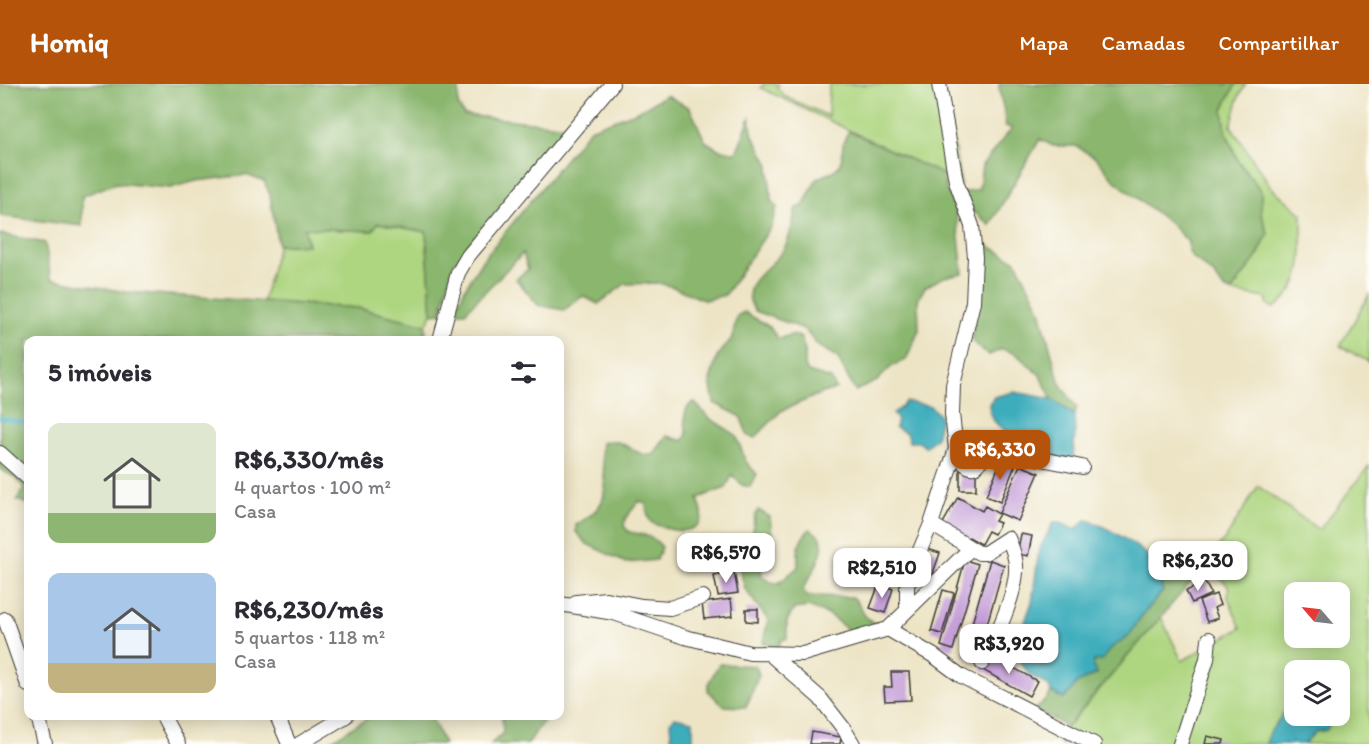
<!DOCTYPE html>
<html lang="pt">
<meta charset="utf-8">
<style>
:root{--surface:#fff;--page:#f2f2f3;--text:#2b2b33;--muted:#7c7c81;--accent:#b45309}
body{margin:0;font-family:Itim,sans-serif;background:var(--page);color:var(--text);height:100vh;display:flex;flex-direction:column;font-size:22px;white-space:nowrap}
*{box-sizing:border-box;margin:0}
p{font-size:20px;color:var(--muted)}
.icon{flex:none;width:33px;height:33px;fill:none;stroke:currentColor;stroke-width:2;stroke-linecap:round;stroke-linejoin:round}
.map{position:relative;flex:1;overflow:hidden}
.drawer{position:absolute;left:24px;top:252px;width:540px;height:384px;display:flex;flex-direction:column;background:var(--surface);border-radius:12px;box-shadow:0 3px 15px #0003}
.drawer>*{flex:none}
.needle{width:39px;rotate:298deg}
.controls{position:absolute;left:1284px;top:498px;display:grid;gap:12px}
.controls a{display:grid;place-items:center;width:66px;height:66px;border-radius:12px;background:var(--surface);box-shadow:0 3px 15px #0003;font-size:30px}
.price{position:absolute;translate:-50% -51px;padding:0 14px;border-radius:12px;background:#fff;color:#222;font-size:20px;line-height:39px;filter:drop-shadow(0 2px 3px #0008)}
.price::after{content:'';position:absolute;left:50%;top:36px;width:18px;height:14px;margin-left:-9px;background:inherit;clip-path:polygon(0 0,100% 0,50% 100%)}
.price.on{background:var(--accent);color:#fff}
ul{padding:0;list-style:none}
li{display:flex;align-items:center;gap:18px;height:150px;padding:0 24px}
li span{display:grid;place-items:center;flex:none;width:168px;height:120px;border-radius:12px;color:#555}
li>.icon{margin-inline-start:auto}
span .icon{width:72px;height:72px;fill:#fffc;stroke-width:1}
li b{font-size:26px}
h2{display:flex;justify-content:space-between;align-items:center;height:72px;padding:0 24px;font-size:26px}
header{display:flex;align-items:center;gap:36px;box-sizing:border-box;height:84px;padding:0 30px;background:var(--accent);color:#fff}
header strong{font-size:28px}
nav{display:flex;gap:33px;margin-inline-start:auto;font-size:21px}
.map>svg:first-child{display:block}
.green{fill:#aed580;stroke:#65784e;stroke-width:1.5;fill-rule:evenodd}
.forest{fill:#8ab66e;stroke:#536945;stroke-width:1.5}
.water{fill:#3eadbc;stroke:#2d646c;stroke-width:1.5}
.lines{fill:none;stroke-linecap:round;stroke-linejoin:round}
.stream{stroke:#3eadbc;stroke-width:4}
.building{fill:#c49fd8}
.minor-casing{stroke:#3b3a35;stroke-width:16}
.minor{stroke:#fff;stroke-width:14}
</style>
<header>
<strong>Homiq</strong>
<nav><a>Mapa</a><a>Camadas</a><a>Compartilhar</a></nav>
</header>
<div class="map">
<svg width="1369" height="660" viewBox="0 0 1369 660">
<rect width="100%" height="100%" fill="#fdfcf7"/>
<filter id="ink" filterUnits="userSpaceOnUse"><feTurbulence type="fractalNoise" baseFrequency=".0167" numOctaves="2"/><feDisplacementMap in="SourceGraphic" scale="12" xChannelSelector="R" yChannelSelector="G"/><feConvolveMatrix kernelMatrix="1 2 1 2 8 2 1 2 1" color-interpolation-filters="sRGB"/></filter>
<filter id="wash" filterUnits="userSpaceOnUse"><feTurbulence type="fractalNoise" baseFrequency=".008" numOctaves="4" result="noise"/><feDisplacementMap in="SourceGraphic" scale="24" xChannelSelector="R" yChannelSelector="G"/><feGaussianBlur stdDeviation="1.35" result="paint"/><feColorMatrix in="noise" values="0 0 0 0 0 0 0 0 0 0 0 0 0 0 0 0 0 1.4 0 .05"/><feComposite in="paint" operator="in"/></filter>
<g filter="url(#wash)">
<rect width="100%" height="100%" fill="#ede4c5"/>
<path class="green" d="M763,0H779L777,4L784,12L828,32L829,0H943L961,100L761,4Z
M1236,0H1246L1239,12L1231,42L1271,103L1302,130C1301,169 1309,198 1274,224L1268,221L1266,214L1231,208L1258,171L1268,150L1261,129V107L1238,77L1226,48L1223,25Z
M378,139L426,148L432,230L426,241L358,224L263,217L278,161H308L303,144L372,147Z
M1369,211V278L1340,262Z
M1369,382V660H1304L1315,648L1326,646L1329,641L1315,637L1312,632H1340V586H1294V619L1287,623C1280,639 1270,642 1266,660H1061L1067,643L1161,533L1182,577L1241,544L1228,514L1229,503L1207,479L1218,471L1216,466L1226,454L1258,402L1319,446ZM1294,508H1340V554H1294Z"/>
<path class="forest" d="M0,0H459L458,21L464,31L570,42L453,181L441,229L432,230L426,148L378,139L372,147L304,144L308,161H278L270,111L264,97L246,91L196,97L170,104L116,99L82,112V142L0,132Z
M999,0H1236L1223,25L1226,48L1238,77L1261,107V129L1268,150L1258,171L1231,208L1224,205L1215,192L1192,173L1188,166V158L1172,141L1115,97L1096,74L1076,62H1053L1040,55L990,141L966,121L962,109L979,105L982,81L1012,44L1005,42C1007,29 999,15 999,0Z
M666,11L690,24L705,57L718,65L736,69L750,34L752,49L769,81L771,117L777,123L771,143L725,211L704,216L673,203L659,199L625,200L598,220L583,212L564,226L538,221L516,195L528,185L523,169L465,228H455L465,204L484,174L590,45L638,27Z
M849,47L944,91L945,102L956,127L963,189L944,193L925,203L918,216L919,246L906,276L892,282L877,297L855,307L837,273L818,262L804,245L755,227C734,196 776,185 786,161C791,150 793,136 796,124L803,122L817,94C857,81 833,69 849,47Z
M0,150L45,159L51,195L126,208L358,224L426,241L425,256H28V420L17,416L24,403L16,394L0,385Z
M982,158L1016,177L1039,223L1060,300L1077,324L1074,331L1052,315L1040,291L1016,270L1002,265L989,271L972,257L979,188L978,165Z
M744,228L770,243L778,255L794,250L801,254L805,267V282L808,288L831,295L836,305L822,309L781,327L755,354L748,352L740,332L714,319L710,296L717,273L732,254L737,232Z
M694,318L709,334L736,351L746,378L757,390L750,403L742,401L732,391L726,404L698,414C699,418 701,424 702,428C704,446 683,449 669,445C664,443 656,442 651,438C647,433 647,426 646,420L639,417L625,435L624,442L629,448C643,450 653,452 662,463L656,476L626,479L587,460L576,448V441C604,423 608,416 603,382C602,373 600,368 602,359C621,350 635,374 653,371L667,352L683,357L687,350C685,337 681,326 694,318Z
M758,426L770,433L773,462L761,484L762,493L770,498L779,499L798,483C797,467 798,456 810,445C813,447 819,451 821,455C828,466 809,494 803,505L807,512L853,513C865,525 858,530 876,540V544L852,549L829,531L808,523L794,525L787,537V555L781,556L778,565L763,559L768,536L745,505L739,482C763,471 746,444 758,426Z
M1216,466L1218,471L1207,479L1067,643L1035,625L1047,615L1051,608L1064,615L1077,599L1097,590L1093,584L1094,577L1102,576L1111,564L1129,552L1141,533L1163,507L1150,474L1175,493C1187,479 1197,467 1216,466Z
M719,580L756,582L759,591L746,623L724,622L708,607V600Z
M371,632H431L444,660H325Z
M502,632H550L540,641L528,660H491L503,649Z"/>
<path class="water" d="M1014,308L1052,315L1074,331L1075,349L1073,375L1025,378C1020,370 1016,360 1009,352C999,340 990,339 989,320L994,313Z
M906,318L930,322L941,333L936,354L925,363L919,358H909L908,350L895,343L897,335L893,330Z
M1086,436C1099,438 1145,465 1151,476C1157,485 1160,497 1163,507L1141,533L1129,552L1111,564L1102,576L1094,577L1093,584L1097,589L1077,599L1064,615L1051,608L1048,601L1029,590L1020,578L1016,563L1032,518L1039,466L1053,439H1061L1075,446Z
M1294,619V632H1312L1315,637L1329,640L1327,646L1315,648L1304,660H1266C1270,642 1280,639 1287,622Z
M675,633L693,637V660H672L670,638Z"/>
<g class="lines">
<path class="stream" d="M0,334L28,339"/>
</g>
<g id="blocks">
<path class="building" d="M1001,377L1015,382L1000,418L986,412Z
M1020,381L1039,389L1018,437L999,429Z
M960,385H976V406H960Z
M958,413L982,427L985,422L999,430L995,437L1000,439L994,450L988,447L981,460L969,453L967,456L942,441Z
M1021,450L1032,452L1028,472L1017,470Z
M924,464L940,469L931,495L916,490Z
M965,476L978,480L953,566L941,562Z
M990,476L1004,481L977,575L963,571Z
M734,488L738,509L718,512L714,492Z
M1205,498L1211,510L1192,519L1186,507Z
M879,500L893,505L885,529L870,524Z
M943,506L954,509L942,550L931,547Z
M1216,510L1220,521L1214,524L1218,534L1207,538L1199,517Z
M731,515L733,532L704,535L702,519Z
M746,525H758V538L746,537Z
M989,570L1037,597L1029,612L981,585Z
M891,588H909L911,616L885,617L884,603H892Z
M812,648L841,653L840,660H810Z
M1207,652L1224,656L1223,660H1205Z"/>
</g>
</g>
<g filter="url(#ink)">
<use href="#blocks" fill-opacity="0" stroke="#3b3a35" stroke-width="1.5"/>
<g class="lines">
<g class="minor-casing">
<path id="minor" d="M440,256L458,189L468,172L612,0
M956,365L1006,368L1082,383
M963,365L965,380C977,389 981,377 984,367
M0,369L28,394
M931,440L979,469H985L1008,454C1012,463 1015,471 1016,481C1018,507 995,556 982,579
M576,518L606,515L642,522L670,524L703,513
M560,520L614,529L685,553L750,569L803,570L888,545L970,465
M907,526V503L912,485L931,440L956,365L952,330L953,301L973,218L975,173L972,142L956,97L939,0
M5,535L28,601
M888,545L934,572L961,592L1094,660
M771,571L820,614L844,645L853,660
M38,632L45,660
M163,632L178,660
M277,632L289,660
M299,660L346,632
M1180,660L1207,575L1209,555"/>
</g>
<use href="#minor" class="minor"/>
</g>
</g>
</svg>
<div class="controls">
<a><svg class="needle" viewBox="-14 -14 28 28"><path d="M0-13l5 13h-10z" fill="#e53935"/><path d="M0 13l5-13h-10z" fill="#7c7c81"/></svg></a>
<a><svg class="icon" aria-label="layers" viewBox="0 0 24 24"><path d="M12 4l9 5-9 5-9-5zM3 14l9 5 9-5"/></svg></a>
</div>
<b class="price on" style="left:1000px;top:397px">R$6,330</b>
<b class="price" style="left:726px;top:500px">R$6,570</b>
<b class="price" style="left:1198px;top:508px">R$6,230</b>
<b class="price" style="left:882px;top:515px">R$2,510</b>
<b class="price" style="left:1009px;top:591px">R$3,920</b>
<section class="drawer">
<h2>5 imóveis<svg class="icon" aria-label="filters" viewBox="0 0 24 24"><path d="M4 7h16M4 17h16"/><circle cx="9" cy="7" r="2"/><circle cx="15" cy="17" r="2"/></svg></h2>
<ul>
<li><span style="background:linear-gradient(#dfe7d0 75%,#8fb573 0)"><svg class="icon" aria-label="home" viewBox="0 0 24 24"><path d="M3 11l9-7 9 7M6 9v11h12V9"/></svg></span><div><b>R$6,330/mês</b><p>4 quartos · 100 m²</p><p>Casa</p></div></li>
<li><span style="background:linear-gradient(#a9c7e8 75%,#c2b280 0)"><svg class="icon" aria-label="home" viewBox="0 0 24 24"><path d="M3 11l9-7 9 7M6 9v11h12V9"/></svg></span><div><b>R$6,230/mês</b><p>5 quartos · 118 m²</p><p>Casa</p></div></li>
</ul>
</section>
</div>
